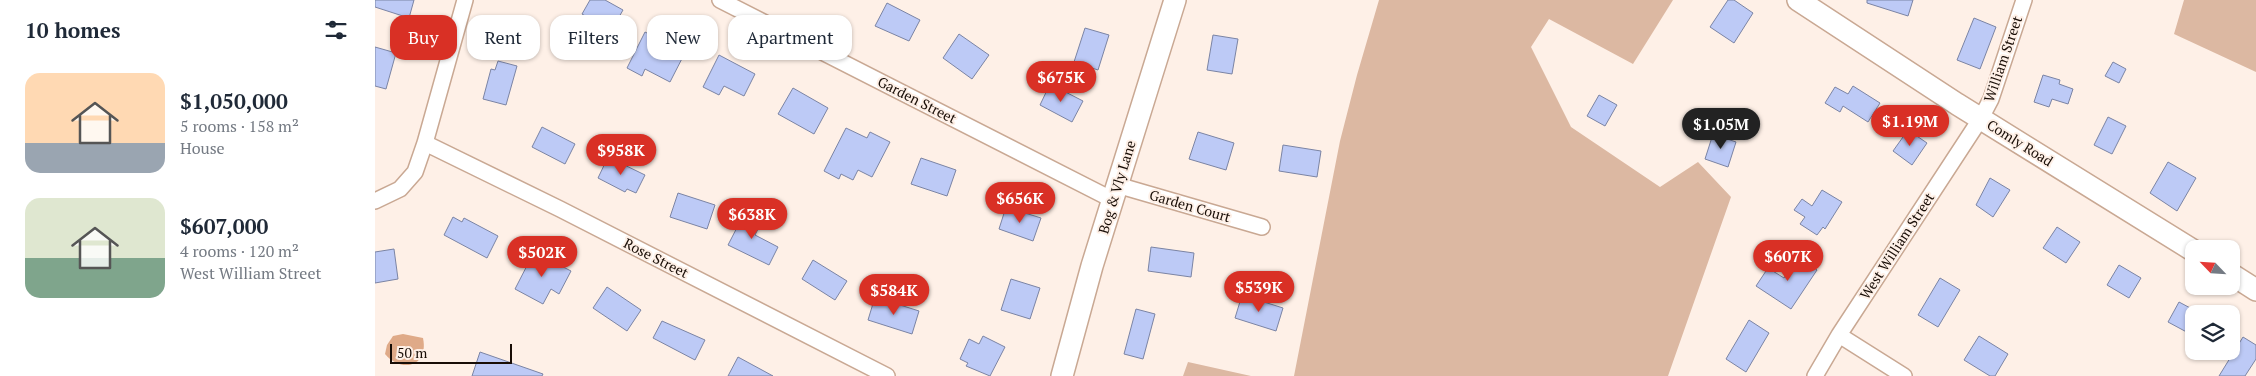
<!DOCTYPE html>
<meta charset="utf-8">
<style>
:root{--surface:#fff;--page:#f2f2f3;--text:#1f2937;--muted:#747a83;--accent:#d93025}
body{margin:0;font-family:"PT Serif",serif;background:var(--page);color:var(--text);height:100vh;display:flex;flex-direction:column;font-size:19px;white-space:nowrap}
*{box-sizing:border-box;margin:0}
p{font-size:16px;color:var(--muted)}
.icon{flex:none;width:28px;height:28px;fill:none;stroke:currentColor;stroke-width:2;stroke-linecap:round;stroke-linejoin:round}
.map{position:relative;flex:1;overflow:hidden}
.details{display:flex;flex-direction:column;background:var(--surface);width:375px}
.details>*{flex:none}
.banner{position:absolute;left:15px;top:15px;width:475px;height:45px;display:flex;gap:10px}
.needle{width:32px;rotate:295deg}
.buttons{position:absolute;left:1810px;top:240px;display:grid;gap:10px}
.buttons a{display:grid;place-items:center;width:55px;height:55px;border-radius:10px;background:var(--surface);box-shadow:0 1px 4px #0004;font-size:25px}
.scale{position:absolute;left:15px;bottom:12px;width:122px;box-sizing:border-box;padding-left:5px;border:2px solid #180d06;border-top:0;font-size:14px;line-height:18px;white-space:nowrap;color:#180d06;-webkit-text-stroke:4px #fef0e7;paint-order:stroke}
.price{position:absolute;translate:-50% -42px;padding:0 11px;border-radius:18px;background:var(--accent);color:#fff;font-size:16px;line-height:32px;filter:drop-shadow(0 1px 2px #0008)}
.price::after{content:'';position:absolute;left:50%;top:30px;width:15px;height:11px;margin-left:-8px;background:inherit;clip-path:polygon(0 0,100% 0,50% 100%)}
.price.selected{background:#222;color:#fff}
ul{padding:0;list-style:none}
li{display:flex;align-items:center;gap:15px;height:125px;padding:0 25px}
li span{display:grid;place-items:center;flex:none;width:140px;height:100px;border-radius:15px;color:#555}
li>.icon{margin-inline-start:auto}
span .icon{width:60px;height:60px;fill:#fffc;stroke-width:1}
li b{font-size:21px}
h2{display:flex;justify-content:space-between;align-items:center;height:60px;padding:0 25px;font-size:21px}
.tag{padding:0 18px;border-radius:15px;background:var(--surface);box-shadow:0 1px 4px #0004;font-size:18px;line-height:45px}
.tag.selected{background:var(--accent);color:#fff}
main{display:flex;flex:1;min-height:0}
.map>svg:first-child{display:block}
.green{fill:#dcb8a2}
.water{fill:#dfaa88}
.building{fill:#bdcaf6;stroke:#7b84a4}
.lines{fill:none;stroke-linecap:round;stroke-linejoin:round}
.street-casing{stroke:#c9a893;stroke-width:18}
.secondary-casing{stroke:#c9a893;stroke-width:24}
.street{stroke:#fff;stroke-width:15}
.secondary{stroke:#fff;stroke-width:21}
.labels{text-anchor:middle;stroke-width:4;stroke-linejoin:round;paint-order:stroke}
.street-label{font-size:14px;fill:#180d06;stroke:#fef0e7}
</style>
<main>
<section class="details">
<h2>10 homes<svg class="icon" aria-label="filters" viewBox="0 0 24 24"><path d="M4 7h16M4 17h16"/><circle cx="9" cy="7" r="2"/><circle cx="15" cy="17" r="2"/></svg></h2>
<ul>
<li><span style="background:linear-gradient(#ffd9b3 70%,#9aa5b1 0)"><svg class="icon" aria-label="home" viewBox="0 0 24 24"><path d="M3 11l9-7 9 7M6 9v11h12V9"/></svg></span><div><b>$1,050,000</b><p>5 rooms · 158 m²</p><p>House</p></div></li>
<li><span style="background:linear-gradient(#dfe7d0 60%,#7fa58c 0)"><svg class="icon" aria-label="home" viewBox="0 0 24 24"><path d="M3 11l9-7 9 7M6 9v11h12V9"/></svg></span><div><b>$607,000</b><p>4 rooms · 120 m²</p><p>West William Street</p></div></li>
</ul>
</section>
<div class="map">
<svg width="1881" height="376" viewBox="0 0 1881 376">
<rect width="100%" height="100%" fill="#fef0e7"/>
<path class="green" d="M1004,0H1298L1258,64L1174,19L1156,47L1196,127L1285,187L1323,162L1356,197L1293,376H919L965,141L982,75Z
M1809,0H1881V72L1799,34Z
M813,362L876,376H808Z"/>
<path class="water" d="M28,334L48,338C54,366 27,374 10,354L12,345L18,336Z"/>
<path class="building" d="M0,0H39L34,18L0,7Z
M215,0H230L248,10L236,31L207,14Z
M1353,0H1359L1378,13L1359,43L1335,27Z
M1492,0H1538L1533,16L1492,3Z
M512,3L545,20L534,41L500,26Z
M1599,18L1621,27L1605,69L1582,60Z
M710,28L734,35L723,70L699,62Z
M296,31L316,41L295,82L270,69L267,76L252,68L270,32L290,42Z
M584,34L614,55L597,79L568,58Z
M838,35L863,39L857,74L832,70Z
M0,47L21,53L11,89L0,86Z
M344,55L380,74L369,96L349,86L344,95L328,87Z
M123,61L142,66L131,105L108,99L116,69L120,70Z
M1738,62L1751,69L1744,83L1730,76Z
M1668,75L1685,80L1684,84L1698,89L1693,104L1677,99L1674,107L1659,102Z
M675,84L708,101L697,122L665,105Z
M1478,86L1505,103L1493,122L1468,106L1465,112L1450,103L1460,87L1473,94Z
M418,88L453,108L439,134L403,114Z
M1224,95L1242,105L1230,126L1212,116Z
M1733,117L1751,126L1737,154L1719,145Z
M167,127L200,144L190,164L157,147Z
M471,128L492,138L495,132L515,142L497,177L483,170L478,180L466,174L464,179L449,171Z
M1533,130L1552,143L1537,165L1518,151Z
M823,132L859,143L851,170L814,159Z
M1338,134L1361,142L1353,167L1330,159Z
M908,145L946,151L942,177L904,171Z
M233,157L270,175L261,193L252,189L250,192L223,178Z
M546,158L581,170L572,196L536,184Z
M1793,162L1821,178L1802,211L1775,193Z
M1615,178L1635,190L1618,217L1601,205Z
M1447,190L1467,202L1450,229L1448,227L1442,235L1425,224L1430,217L1419,210L1427,199L1437,206Z
M303,193L340,205L332,229L295,217Z
M631,207L666,218L658,241L624,229Z
M370,212L387,221L380,235L403,247L394,265L353,245Z
M78,217L87,222L89,218L123,236L112,258L69,235Z
M1682,227L1705,242L1691,263L1668,248Z
M776,247L819,253L816,277L773,271Z
M19,249L23,279L0,283V252Z
M159,252L196,271L184,294L176,289L168,304L140,289Z
M1424,255L1442,270L1416,309L1381,286L1393,268L1409,278Z
M438,260L472,281L460,300L427,279Z
M1744,265L1766,278L1754,298L1732,285Z
M1565,278L1585,290L1563,327L1543,315Z
M636,279L665,288L655,319L626,310Z
M232,287L266,310L252,331L218,308Z
M867,295L908,308L901,331L860,318Z
M500,297L544,311L537,334L493,320Z
M1804,302L1819,310V336L1793,322Z
M761,309L780,314L768,359L749,354Z
M1374,320L1394,333L1371,372L1351,359Z
M287,321L330,340L320,360L278,338Z
M608,336L630,347L615,376L591,366L593,363L585,359L594,339L604,344Z
M1604,336L1633,354L1620,376H1615L1589,360Z
M1868,337L1881,345V359L1870,376H1844Z
M105,352L168,374L167,376H97Z
M363,357L398,376H353Z"/>
<g class="lines">
<g class="street-casing">
<path id="street" d="M345,0L738,200
M50,143L185,209L512,376
M742,185L887,227
M0,201L25,189L40,172L50,143L90,0
M1464,335L1529,376
M1440,376L1464,335L1606,118L1616,99L1649,0"/>
</g>
<g class="secondary-casing">
<path id="secondary" d="M1423,0L1582,104L1819,251
M1856,274L1881,290
M687,376L717,266L800,0"/>
</g>
<use href="#street" class="street"/>
<use href="#secondary" class="secondary"/>
</g>
<g class="labels">
<g class="street-label">
<text transform="translate(1628 59) rotate(-71)" y="5">William Street</text>
<text transform="translate(542 100) rotate(27)" y="5">Garden Street</text>
<text transform="translate(1645 143) rotate(32)" y="5">Comly Road</text>
<text transform="translate(742 187) rotate(-73)" y="5">Bog &amp; Vly Lane</text>
<text transform="translate(815 206) rotate(16)" y="5">Garden Court</text>
<text transform="translate(1522 246) rotate(-57)" y="5">West William Street</text>
<text transform="translate(281 258) rotate(27)" y="5">Rose Street</text>
</g>
</g>
</svg>
<div class="buttons">
<a><svg class="needle" viewBox="-14 -14 28 28"><path d="M0-13l5 13h-10z" fill="#e53935"/><path d="M0 13l5-13h-10z" fill="#747a83"/></svg></a>
<a><svg class="icon" aria-label="layers" viewBox="0 0 24 24"><path d="M12 4l9 5-9 5-9-5zM3 14l9 5 9-5"/></svg></a>
</div>
<div class="scale">50 m</div>
<b class="price" style="left:686px;top:103px">$675K</b>
<b class="price" style="left:1535px;top:147px">$1.19M</b>
<b class="price selected" style="left:1346px;top:150px">$1.05M</b>
<b class="price" style="left:246px;top:176px">$958K</b>
<b class="price" style="left:645px;top:224px">$656K</b>
<b class="price" style="left:377px;top:240px">$638K</b>
<b class="price" style="left:167px;top:278px">$502K</b>
<b class="price" style="left:1413px;top:282px">$607K</b>
<b class="price" style="left:884px;top:313px">$539K</b>
<b class="price" style="left:519px;top:316px">$584K</b>
<div class="banner">
<a class="tag selected">Buy</a>
<a class="tag">Rent</a>
<a class="tag">Filters</a>
<a class="tag">New</a>
<a class="tag">Apartment</a>
</div>
</div>
</main>
